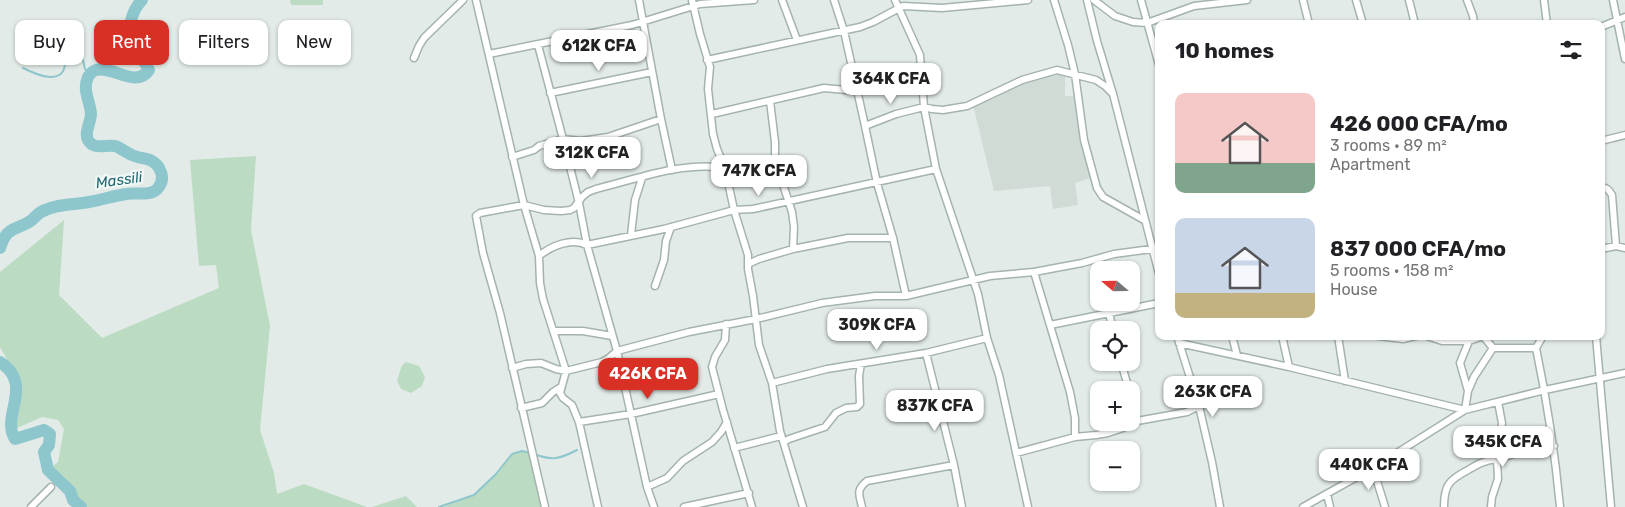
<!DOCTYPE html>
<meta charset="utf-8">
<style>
:root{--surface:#fff;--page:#f6f6f6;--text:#202124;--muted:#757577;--accent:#d93025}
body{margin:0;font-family:Rubik,sans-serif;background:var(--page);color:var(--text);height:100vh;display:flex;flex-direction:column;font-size:19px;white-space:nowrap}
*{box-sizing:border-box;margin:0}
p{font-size:16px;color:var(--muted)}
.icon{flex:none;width:28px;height:28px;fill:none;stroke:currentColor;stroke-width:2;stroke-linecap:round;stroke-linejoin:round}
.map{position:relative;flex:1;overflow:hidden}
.panel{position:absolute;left:1155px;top:20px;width:450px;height:320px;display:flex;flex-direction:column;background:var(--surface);border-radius:10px;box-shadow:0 1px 4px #0004}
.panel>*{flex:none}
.guide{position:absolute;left:15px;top:20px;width:475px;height:45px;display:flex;gap:10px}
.needle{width:32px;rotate:290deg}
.fabs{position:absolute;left:1090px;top:261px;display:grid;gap:10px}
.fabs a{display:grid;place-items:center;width:50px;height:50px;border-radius:10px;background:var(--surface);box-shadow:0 1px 4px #0004;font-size:25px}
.price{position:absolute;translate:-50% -42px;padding:0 11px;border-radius:10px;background:#fff;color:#222;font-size:16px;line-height:32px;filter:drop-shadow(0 1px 2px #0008)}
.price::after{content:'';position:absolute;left:50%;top:30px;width:15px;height:11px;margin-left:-8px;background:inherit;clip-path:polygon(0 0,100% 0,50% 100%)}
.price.current{background:var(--accent);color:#fff}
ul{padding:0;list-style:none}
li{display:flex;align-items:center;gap:15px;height:125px;padding:0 20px}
li span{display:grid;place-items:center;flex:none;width:140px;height:100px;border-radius:10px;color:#555}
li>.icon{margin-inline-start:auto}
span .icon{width:60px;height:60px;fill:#fffc;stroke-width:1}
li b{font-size:21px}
h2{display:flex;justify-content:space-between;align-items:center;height:60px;padding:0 20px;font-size:21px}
.pill{padding:0 18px;border-radius:10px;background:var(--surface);box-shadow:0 1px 4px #0004;font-size:18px;line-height:45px}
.pill.current{background:var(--accent);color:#fff}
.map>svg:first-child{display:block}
.built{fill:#d0dbd6}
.green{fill:#bcdbc3}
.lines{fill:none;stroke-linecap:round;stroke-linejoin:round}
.stream{stroke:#8dc6cd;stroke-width:2}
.river{stroke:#8dc6cd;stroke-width:12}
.minor-casing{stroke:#a5b3ae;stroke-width:9}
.minor{stroke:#fff;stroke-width:6}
.labels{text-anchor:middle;stroke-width:4.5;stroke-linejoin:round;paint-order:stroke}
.water-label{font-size:15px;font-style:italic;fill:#216973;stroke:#f2f8f5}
</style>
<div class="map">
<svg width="1625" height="507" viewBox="0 0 1625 507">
<rect width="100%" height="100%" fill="#e2ebe7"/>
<path class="built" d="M1059,75H1065V96H1074L1078,127L1090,178L1075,183L1078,205L1053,209L1050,186L994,191L973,105L991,100L1019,85L1044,77Z"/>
<path class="green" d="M290,0H323V5H291Z
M256,156L251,230L270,326L260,430L274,473L277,494L304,484L367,507H81L73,500L70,491L48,470L58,462L64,429L58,420L42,417L17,428L11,419L22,386L0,347V272L64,220L59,295L102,338L219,288L216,265L199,266L190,160Z
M406,362L419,366L425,377L422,386L411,393L401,389L397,381L402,365Z
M522,451L533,454L546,507H443L474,495L496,474L512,454Z
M406,496L417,507H372Z"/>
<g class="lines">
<path class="stream" d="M23,68C35,74 64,87 65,63C66,57 63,53 67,48L79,51L82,56L85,69L90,73
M534,454C552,461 560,459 577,450
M439,507L474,495L496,474L512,454L522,451L530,453"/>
<path class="river" d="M0,248C7,227 13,231 29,222C34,219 36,215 41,212C55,204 73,205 89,202C101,200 113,196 126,194C135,192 152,197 158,188C166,179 161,165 150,160C144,158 138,158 132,155C127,153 121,148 115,146C106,144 94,151 88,140C84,132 91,122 91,114C90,100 82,91 88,77C90,74 92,71 96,70C112,65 136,89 149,70C139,51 123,41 132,17C134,11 137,5 142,0
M0,362C35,385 0,416 15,439L44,430L50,434L49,445L44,452L48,470L70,491L73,500L81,507"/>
<g class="minor-casing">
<path id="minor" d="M476,0L524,205L539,256L540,283L543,299L566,371L560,393L563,398L572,405L579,422L598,507
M639,0L661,119L672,170
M692,0L700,34L710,67L708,89L713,134L717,149L725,168L734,210L748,255V269L753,296L759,345L772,383L780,431L803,507
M782,0L797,40
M834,0L844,31L865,126L877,183L893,238L906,296
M895,0L920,55L924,107L936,169L978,294L987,338L999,375L1028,507
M1054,0L1068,45L1075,74L1084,140L1097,188L1103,197L1144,220
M1087,0L1097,41L1113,94L1159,274
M1094,0L1115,16L1133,22L1147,23L1194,6L1247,0
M1141,0L1159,65
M1303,0L1309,24
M1356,0L1363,24
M1409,0L1415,24
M1467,0L1473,16L1474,24
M1544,0L1547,24
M1613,0L1625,59
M1601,27L1625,17
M538,45L563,139L579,203L587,245L617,351L647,487L654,507
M489,54L632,25L700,4L754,0
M414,58L419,46L424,38L463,0
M707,60L860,27L873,22L903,6L942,8L1028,0
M550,93L652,72
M770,101L775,142V160L792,212L794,227L793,249
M712,114L824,88L857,91
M865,126L896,114L924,107L932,109L943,110L967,106L1022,80L1057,70L1096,80L1105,86L1112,93
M1601,141L1625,135
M512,157L534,150L539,146L563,139L581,141L608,137L661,119
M1601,188C1607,187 1609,190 1612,195L1616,246
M631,235L635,200L642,178
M1601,249L1616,246L1625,248
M539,256C551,246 572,237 587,245L664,229L734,210L753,209L936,169
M748,264L759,259L793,249L848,238H893
M1034,272L1070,392L1075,418V437
M655,286L664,260L666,241L671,227
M1109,313L1113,330
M726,324L725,340L715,357L712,367L723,410L752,507
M1050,325L1159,303
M553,331H583L612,336
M1177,336L1199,406L1212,462L1220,507
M1232,336L1237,355
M1282,336L1289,367
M1338,336L1345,381
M1378,336L1403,339L1416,336
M1427,336L1442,341H1469L1483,336
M1483,336L1493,348H1536
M1543,336L1536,348C1547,401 1555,453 1560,507
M1596,336L1611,507
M1179,343L1289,367L1465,410L1545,390L1625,373
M926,353L954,465L962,507
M1121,362L1129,390
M512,368L526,364L541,363L556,369L566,371L602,362L609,358L617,351L689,332L756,319L822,303L875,296H906L990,276L1034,272L1082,263L1114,254L1159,248
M772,383L827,369L926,353L987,338
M1468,391L1460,363L1469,341
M1131,400L1137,421
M521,408L542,403L553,392L561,387
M579,422L631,414L719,394
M784,442L789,439L825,427L836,413L846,408L857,407L860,404L859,376L861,364
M734,448L781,436
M1016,453L1075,437L1096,435L1108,433L1123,428L1137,421L1187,412L1199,406
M1373,468L1385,507
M647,487L667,478L683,461L712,442L721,432L727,422
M1327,494L1330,507
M31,507L51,487
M545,507L500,313L483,253L476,216L480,213L524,205L544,210L561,211L570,210L574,208L582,197L588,192L596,189C637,179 683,161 725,168
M684,507L749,493
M862,507C859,494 856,490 867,481L954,465
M1303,507L1373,468L1465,410L1468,391L1474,377L1493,348
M1444,507C1444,485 1449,480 1468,470C1478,464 1485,460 1497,459L1502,423L1498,402
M1491,507L1492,497L1498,479L1497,459L1524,451L1554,446"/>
</g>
<use href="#minor" class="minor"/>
</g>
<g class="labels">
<g class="water-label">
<text transform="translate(119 180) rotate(-8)" y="5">Massili</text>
</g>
</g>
</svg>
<div class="fabs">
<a><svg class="needle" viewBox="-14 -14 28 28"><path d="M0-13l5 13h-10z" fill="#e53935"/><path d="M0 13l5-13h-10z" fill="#757577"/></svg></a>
<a><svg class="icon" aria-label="locate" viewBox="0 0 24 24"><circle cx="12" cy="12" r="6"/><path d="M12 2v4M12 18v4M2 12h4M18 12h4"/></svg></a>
<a>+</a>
<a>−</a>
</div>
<b class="price" style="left:599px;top:72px">612K CFA</b>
<b class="price" style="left:891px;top:105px">364K CFA</b>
<b class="price" style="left:592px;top:179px">312K CFA</b>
<b class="price" style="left:759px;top:197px">747K CFA</b>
<b class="price" style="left:877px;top:351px">309K CFA</b>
<b class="price current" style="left:648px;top:400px">426K CFA</b>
<b class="price" style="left:1213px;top:418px">263K CFA</b>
<b class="price" style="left:935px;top:432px">837K CFA</b>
<b class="price" style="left:1503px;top:468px">345K CFA</b>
<b class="price" style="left:1369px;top:491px">440K CFA</b>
<div class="guide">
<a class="pill">Buy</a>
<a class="pill current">Rent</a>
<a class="pill">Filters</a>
<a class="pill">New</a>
</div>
<section class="panel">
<h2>10 homes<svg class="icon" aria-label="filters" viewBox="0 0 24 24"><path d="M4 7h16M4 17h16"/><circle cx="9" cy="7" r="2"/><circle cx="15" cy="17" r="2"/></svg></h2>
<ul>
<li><span style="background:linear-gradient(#f6c9c9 70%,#7fa58c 0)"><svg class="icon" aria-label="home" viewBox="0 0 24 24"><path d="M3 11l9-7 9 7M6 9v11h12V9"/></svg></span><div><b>426 000 CFA/mo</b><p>3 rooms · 89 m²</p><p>Apartment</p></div></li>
<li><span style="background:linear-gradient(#c9d6e8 75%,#c2b280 0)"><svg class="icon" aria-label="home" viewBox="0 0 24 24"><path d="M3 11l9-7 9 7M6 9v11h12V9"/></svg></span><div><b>837 000 CFA/mo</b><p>5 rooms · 158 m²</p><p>House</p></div></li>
</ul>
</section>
</div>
